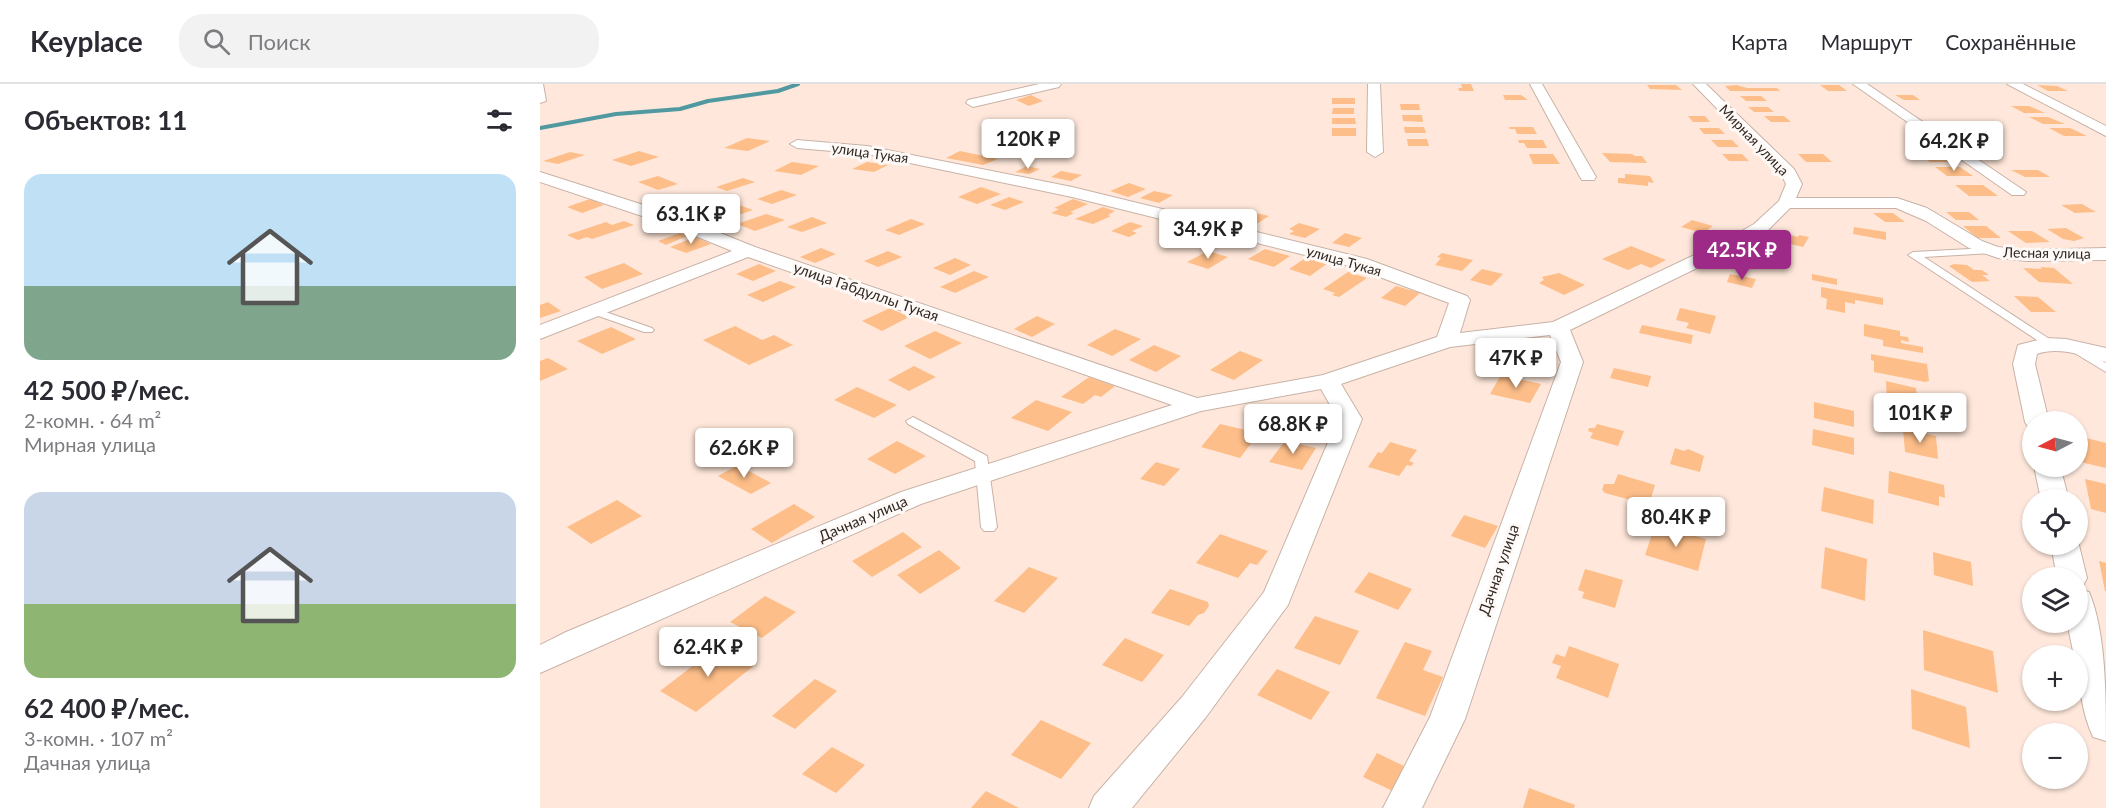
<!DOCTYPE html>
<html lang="ru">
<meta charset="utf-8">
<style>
:root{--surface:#fff;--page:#f2f2f3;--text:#2b2b33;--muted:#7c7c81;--line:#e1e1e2;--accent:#9c2a86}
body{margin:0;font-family:Lato,sans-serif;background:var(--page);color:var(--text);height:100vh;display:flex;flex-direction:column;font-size:22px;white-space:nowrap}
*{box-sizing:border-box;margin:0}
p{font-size:20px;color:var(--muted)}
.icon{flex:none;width:33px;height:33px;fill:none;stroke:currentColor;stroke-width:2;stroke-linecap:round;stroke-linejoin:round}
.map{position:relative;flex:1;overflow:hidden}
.side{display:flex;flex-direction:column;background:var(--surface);width:540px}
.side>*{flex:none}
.needle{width:39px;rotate:264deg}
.controls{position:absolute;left:1482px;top:327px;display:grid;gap:12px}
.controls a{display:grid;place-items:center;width:66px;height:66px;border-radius:50%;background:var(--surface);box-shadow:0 2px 4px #0004;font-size:30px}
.price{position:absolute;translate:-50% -51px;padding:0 14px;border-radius:6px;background:#fff;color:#222;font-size:20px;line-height:39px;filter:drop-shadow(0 2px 3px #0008)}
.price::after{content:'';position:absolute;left:50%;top:36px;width:18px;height:14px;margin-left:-9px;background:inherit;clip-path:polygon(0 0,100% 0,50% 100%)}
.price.on{background:var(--accent);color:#fff}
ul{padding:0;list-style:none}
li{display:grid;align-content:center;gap:12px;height:318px;padding:0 24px}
li span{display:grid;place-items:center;height:186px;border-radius:18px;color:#555}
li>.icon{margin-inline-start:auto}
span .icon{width:108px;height:108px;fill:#fffc;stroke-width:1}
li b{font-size:26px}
h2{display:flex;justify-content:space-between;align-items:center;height:72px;padding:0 24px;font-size:26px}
header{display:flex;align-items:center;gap:36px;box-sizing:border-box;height:84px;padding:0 30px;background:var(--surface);border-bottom:2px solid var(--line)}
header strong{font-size:28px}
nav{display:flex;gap:33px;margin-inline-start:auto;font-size:21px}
.search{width:420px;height:54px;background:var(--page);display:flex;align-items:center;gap:15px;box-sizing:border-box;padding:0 21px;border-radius:24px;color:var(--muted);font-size:22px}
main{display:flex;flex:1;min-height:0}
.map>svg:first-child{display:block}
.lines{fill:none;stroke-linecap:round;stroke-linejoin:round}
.stream{stroke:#5099a0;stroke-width:4}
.building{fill:#fdbe89}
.service-casing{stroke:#c8b2a6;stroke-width:2}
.minor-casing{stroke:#c8b2a6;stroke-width:2}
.service{fill:#fff;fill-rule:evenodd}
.minor{fill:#fff;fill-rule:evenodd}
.labels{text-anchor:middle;stroke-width:6;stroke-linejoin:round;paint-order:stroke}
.far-street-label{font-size:14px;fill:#2f2722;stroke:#fef9f6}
.street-label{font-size:15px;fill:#2f2722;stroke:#fef9f6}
</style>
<header>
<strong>Keyplace</strong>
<div class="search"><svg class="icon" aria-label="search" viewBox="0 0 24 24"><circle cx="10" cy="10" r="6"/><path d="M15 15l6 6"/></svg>Поиск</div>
<nav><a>Карта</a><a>Маршрут</a><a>Сохранённые</a></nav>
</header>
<main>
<section class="side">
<h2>Объектов: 11<svg class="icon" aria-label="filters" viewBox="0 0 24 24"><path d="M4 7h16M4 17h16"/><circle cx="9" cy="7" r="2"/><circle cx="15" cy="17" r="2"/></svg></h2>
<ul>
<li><span style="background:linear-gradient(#bfe0f5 60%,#7fa58c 0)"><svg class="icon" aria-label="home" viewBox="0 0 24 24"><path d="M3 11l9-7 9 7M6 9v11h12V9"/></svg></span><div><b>42 500 ₽/мес.</b><p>2-комн. · 64 m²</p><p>Мирная улица</p></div></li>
<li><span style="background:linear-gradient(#c9d6e8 60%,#8fb573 0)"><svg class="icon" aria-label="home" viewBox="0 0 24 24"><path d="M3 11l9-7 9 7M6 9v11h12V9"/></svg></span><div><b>62 400 ₽/мес.</b><p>3-комн. · 107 m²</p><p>Дачная улица</p></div></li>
</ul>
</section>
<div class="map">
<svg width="1566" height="724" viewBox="0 0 1566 724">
<rect width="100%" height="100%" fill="#ffe8db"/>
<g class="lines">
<path class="stream" d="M0,44L76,30L140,25L168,17L238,7L258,0"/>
</g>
<path class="building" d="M921,0H931L934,7H919L918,4H922Z
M1107,1H1136L1142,6L1110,5Z
M1197,1L1207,4H1237L1240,7H1190L1185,2Z
M1280,1H1299L1307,7H1288Z
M1497,1L1517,2L1528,7H1508Z
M491,11L503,17L489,22L476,16Z
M963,11H981L988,16H965Z
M1355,11H1373L1380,16H1364Z
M1200,12H1221L1227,17H1206Z
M792,14H815V20H792Z
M860,20H879L880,26H861Z
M1471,22H1489L1505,29H1484Z
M1208,23H1228L1234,28H1214Z
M793,24H814V30H792Z
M862,31H882L883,38L863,37Z
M1148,32H1165L1170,38H1153Z
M1224,32H1244L1251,38H1231Z
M1489,33H1508L1525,40H1503Z
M792,34H815L816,40H792Z
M864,43H884L886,49H865Z
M969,43H993L997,50H977L975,45H970Z
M792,44H816V52H792Z
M1159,44H1179L1185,50H1164Z
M1509,44H1530L1547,52H1524Z
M207,54L230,57L208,67L184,64Z
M867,55H887L889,62H868Z
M978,56H1003L1007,64H987L984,59H979Z
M1171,56H1192L1199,63H1178Z
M99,67L119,73L91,82L72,76Z
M420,67L458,75L443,81L406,74Z
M30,68L45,71L18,80L3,77Z
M1062,69L1092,70L1095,72H1102L1107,79L1070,78Z
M1377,69H1397L1411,78H1390Z
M989,70H1013L1020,80H993Z
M1182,70H1202L1209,77H1189Z
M1258,70H1283L1292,78H1266Z
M252,78L279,82L261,91L234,87Z
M327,78L348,81L334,88L312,85Z
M487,82L500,85L489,90L475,88Z
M1395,83H1420L1433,92H1407Z
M1471,86H1498L1510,93H1485Z
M521,87L542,91L531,97L511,93Z
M1085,90L1110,92L1114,99L1108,98V102L1078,99V94H1085Z
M118,92L138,100L118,106L98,98Z
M203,94L215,98L187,107L176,103Z
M589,99L606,105L588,113L570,107Z
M1415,101H1443L1458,112H1429Z
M441,103L461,110L437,120L418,113Z
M241,106L257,111L232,120L217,115Z
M614,107L633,111L619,119L600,114Z
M152,110L164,114L135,124L123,120Z
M469,113L484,118L465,126L450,121Z
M50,115L64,121L42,129L27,123Z
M533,115L548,120L530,128L534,129L526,133L511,129L519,125L514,124Z
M1542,120L1556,128L1535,129L1521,121Z
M199,121L213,126L187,135L174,130Z
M563,123L575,127L568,131L571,132L553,140L535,135Z
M703,126L729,132L715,141L689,136Z
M1406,128H1429L1439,136H1416Z
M1333,129H1353L1365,138H1345Z
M226,130L245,136L215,147L197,140Z
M272,133L287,139L262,148L247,143Z
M371,135L385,140L359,151L345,146Z
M1152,136L1173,142L1163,149L1141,143Z
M84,137L94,141L52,155L47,153L38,156L27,151L66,138L72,141Z
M590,138L603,142L592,147L597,149L589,153L571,147Z
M759,139L780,145L765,154L749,150L754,147L749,145Z
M1423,142H1446L1461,154H1437Z
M1314,143L1346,148V156L1313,150Z
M1526,144L1544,154L1534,157L1523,155L1507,145Z
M644,147L657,151L641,160L628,156Z
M1468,147H1492L1510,158L1486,159Z
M140,149L147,152L126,161L118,157Z
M805,149L822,154L809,163L792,159Z
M1247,150L1258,153L1259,151L1269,153L1263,163L1242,158Z
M155,153L171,160L146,169L130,163Z
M1091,162L1126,176L1111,184L1101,180L1088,186L1062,175Z
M281,164L296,170L275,179L260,173Z
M725,165L750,172L734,183L708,175Z
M348,167L362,173L338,183L324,177Z
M668,167L688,173L668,185L647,178Z
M902,169L933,176L922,187L895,181L901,174L897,173Z
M767,173L788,179L770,192L749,185Z
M415,174L431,181L410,191L393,184Z
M84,179L103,190L62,205L44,193Z
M219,180L236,187L213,197L196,190Z
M1414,180L1427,181L1434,186H1442L1449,191H1442L1450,197L1432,198L1409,182Z
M1500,183L1514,184L1533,200L1499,198L1483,184L1502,185Z
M942,185L963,190L951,202L930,196Z
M434,187L449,193L415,209L400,203Z
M808,188L827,194L799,213L792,211L795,209L783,205Z
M1019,189L1045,201L1024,211L999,199L1004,196L1002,193L1006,192Z
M1190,190L1216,195L1212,204L1187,198Z
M1272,190L1297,195V201L1272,196Z
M240,197L256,203L223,218L207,211Z
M856,202L880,209L865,222L841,214Z
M1281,203L1343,214V221L1315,216V220L1305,218V229L1286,225L1287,215L1281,213Z
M1474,212L1498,213L1516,228H1491Z
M8,218L21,227L0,234V221Z
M350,224L369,233L342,247L322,237Z
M1140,224L1176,232L1170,250L1146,244L1149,239L1136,236Z
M497,232L515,240L492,253L474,245Z
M1324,240L1360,247V252L1368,253L1369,258L1361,256V259L1383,263V269L1343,262V256L1324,252Z
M1102,241L1153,251L1151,260L1099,249Z
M195,242L222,256L234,251L253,261L209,281L163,256Z
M71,243L96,255L62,270L37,257Z
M575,245L601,255L572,272L547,261Z
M395,247L422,259L390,275L364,262Z
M614,261L641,272L616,288L589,276Z
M700,267L723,276L694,296L670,286Z
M1331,270L1387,280L1389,297L1385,298L1334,288V277L1331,276Z
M8,274L28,285L0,297V277Z
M374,282L396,293L369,307L348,296Z
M1074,284L1111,292L1108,303L1070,294Z
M961,291L1001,300L990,319L950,310Z
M549,293L575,302L561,313L555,311L543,320L521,313Z
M1346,297L1376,304L1377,311L1386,313L1387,331L1347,322Z
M317,303L357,321L334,334L294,316Z
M496,316L532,328L508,347L471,334Z
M1274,318L1314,327V343L1274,334Z
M680,340L719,349L700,374L661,363Z
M1057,340L1084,347L1078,362L1050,354L1053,349L1048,347L1049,344H1055Z
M1273,345L1314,354V371L1272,361Z
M1363,345L1396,352L1398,375L1365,368Z
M1538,352L1566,359V384L1540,378Z
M357,357L386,372L355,390L327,375Z
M745,357L776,364L762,386L729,378Z
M850,358L877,366L869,377L874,379L871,382L867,381L859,392L828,383L838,368L842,369Z
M1135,364L1144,367L1148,365L1164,372L1160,388L1130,380Z
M616,378L640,385L624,402L600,395Z
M198,381L231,399L211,410L178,392Z
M1349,387L1404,401L1405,414L1399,412V422L1348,409Z
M1078,390L1115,401L1109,421L1065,409L1062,406L1064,400H1074Z
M1545,395L1566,400V429L1551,425Z
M1284,403L1334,416L1333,440L1281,427Z
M77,416L102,432L51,460L27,443Z
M254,420L275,433L232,459L211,445Z
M924,431L958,442L945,464L911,452Z
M1115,441L1166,455L1158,487L1105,471Z
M363,448L382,463L332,493L312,477Z
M680,450L728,467L717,481L710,479L698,494L656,479Z
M1285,463L1327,475L1325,517L1281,504Z
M399,466L421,484L380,510L357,491Z
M1393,468L1431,478L1433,502L1394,491Z
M1559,477L1566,479V507H1565Z
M489,483L518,494L484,529L454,517Z
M1045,485L1083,496L1075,524L1042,514L1044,508L1038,506Z
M829,488L872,505L858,526L814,508Z
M630,505L668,518L669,522L664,529L658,531L649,542L611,529Z
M225,512L256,528L222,554L190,538Z
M775,532L819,547L800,581L754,564Z
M1383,546L1453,567L1458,609L1384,586Z
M585,554L624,571L602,598L562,581Z
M865,558L892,567L883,586L903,593L885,632L836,614Z
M180,561L216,580L156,628L120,607Z
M1029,562L1079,580L1068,614L1016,594L1021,582L1012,579L1016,570L1025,573Z
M737,585L790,608L771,636L717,611Z
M275,595L297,607L255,645L232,632Z
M1371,605L1426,623L1430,664L1372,645Z
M501,636L551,659L521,695L471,671Z
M292,663L325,681L296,709L262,690Z
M837,669L870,685L857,709L823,693Z
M989,704L1035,721L1034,724H983Z
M446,707L479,724H431Z"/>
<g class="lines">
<g class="service-casing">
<path id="service" d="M0,0H3L6,17L0,19Z
M1449,164L1454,167L1452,169L1384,173L1514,258L1516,260L1514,262H1506L1368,171L1373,168Z
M54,224L112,244L114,246L112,248H104L50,229V225Z
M1532,260L1566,279V288L1528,265L1526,263Z
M373,333L447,372L457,443L454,447H444L441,443L435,377L368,340L366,337Z"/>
</g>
<g class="minor-casing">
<path id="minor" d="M499,0H521L519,3L433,23L426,19L428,16Z
M828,0H840L843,68L835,73L827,68Z
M990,0H1002L1056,93L1054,96H1042L1040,93Z
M1153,0H1166L1254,85L1262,100L1256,114H1357L1387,124L1442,157L1458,163L1487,166L1566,164V176L1487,177L1458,174L1429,164L1386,137L1356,124H1250L1226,148L1198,164L1030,246L1043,278L925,635L882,724H843L890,633L1021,278L1010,251L910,263L801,300L822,335L748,521L666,633L592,724H549L554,712L642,613L724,508L798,335L781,305L661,327L381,420L0,589V561L26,548L361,408L632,321L208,173L0,255V241L192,167L126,140L0,98V88L138,132L215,163L657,314L783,291L897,253L909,219L813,183L532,113L327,70L257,64L250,60L257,56L327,62L532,103L827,175L927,212L930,216L920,249L1013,238L1186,156L1214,140L1239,117L1246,100L1241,90Z
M1313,0H1327L1486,108L1484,111H1472Z
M1467,0H1483L1566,42V52Z
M1506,254L1526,255L1566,264V278C1544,272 1519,262 1497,270L1495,280L1509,338H1492V344L1488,343L1485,338L1473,280L1478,261Z
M1494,382H1520L1529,416H1501Z
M1538,457L1547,494L1543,502L1538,503V494H1517L1511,460H1538Z
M1538,505L1549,508C1566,548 1566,612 1566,657L1553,653C1542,629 1538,598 1538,572H1534L1527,538H1538Z"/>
</g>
<use href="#service" class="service"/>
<use href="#minor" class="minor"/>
</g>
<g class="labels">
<g class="far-street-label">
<text transform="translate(1214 56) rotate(46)" y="5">Мирная улица</text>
<text transform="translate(330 69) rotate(8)" y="5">улица Тукая</text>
<text transform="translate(1507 169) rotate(1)" y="5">Лесная улица</text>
<text transform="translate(804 177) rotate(16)" y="5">улица Тукая</text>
</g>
<g class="street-label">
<text transform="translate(326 208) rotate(19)" y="5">улица Габдуллы Тукая</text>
<text transform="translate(323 435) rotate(-23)" y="5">Дачная улица</text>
<text transform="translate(959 486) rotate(-71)" y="5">Дачная улица</text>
</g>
</g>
</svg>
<div class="controls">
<a><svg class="needle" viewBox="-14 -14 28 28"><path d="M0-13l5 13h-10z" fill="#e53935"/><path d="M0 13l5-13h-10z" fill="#7c7c81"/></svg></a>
<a><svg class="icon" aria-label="locate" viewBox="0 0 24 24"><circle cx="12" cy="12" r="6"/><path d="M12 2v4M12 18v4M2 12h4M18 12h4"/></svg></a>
<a><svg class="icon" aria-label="layers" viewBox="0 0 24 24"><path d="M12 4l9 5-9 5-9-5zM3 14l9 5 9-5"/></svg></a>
<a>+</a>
<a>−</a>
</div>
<b class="price" style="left:488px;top:86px">120K ₽</b>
<b class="price" style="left:1414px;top:88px">64.2K ₽</b>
<b class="price" style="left:151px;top:161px">63.1K ₽</b>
<b class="price" style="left:668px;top:176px">34.9K ₽</b>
<b class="price on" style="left:1202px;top:197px">42.5K ₽</b>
<b class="price" style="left:976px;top:305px">47K ₽</b>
<b class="price" style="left:1380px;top:360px">101K ₽</b>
<b class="price" style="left:753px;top:371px">68.8K ₽</b>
<b class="price" style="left:204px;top:395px">62.6K ₽</b>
<b class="price" style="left:1136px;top:464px">80.4K ₽</b>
<b class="price" style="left:168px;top:594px">62.4K ₽</b>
</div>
</main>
